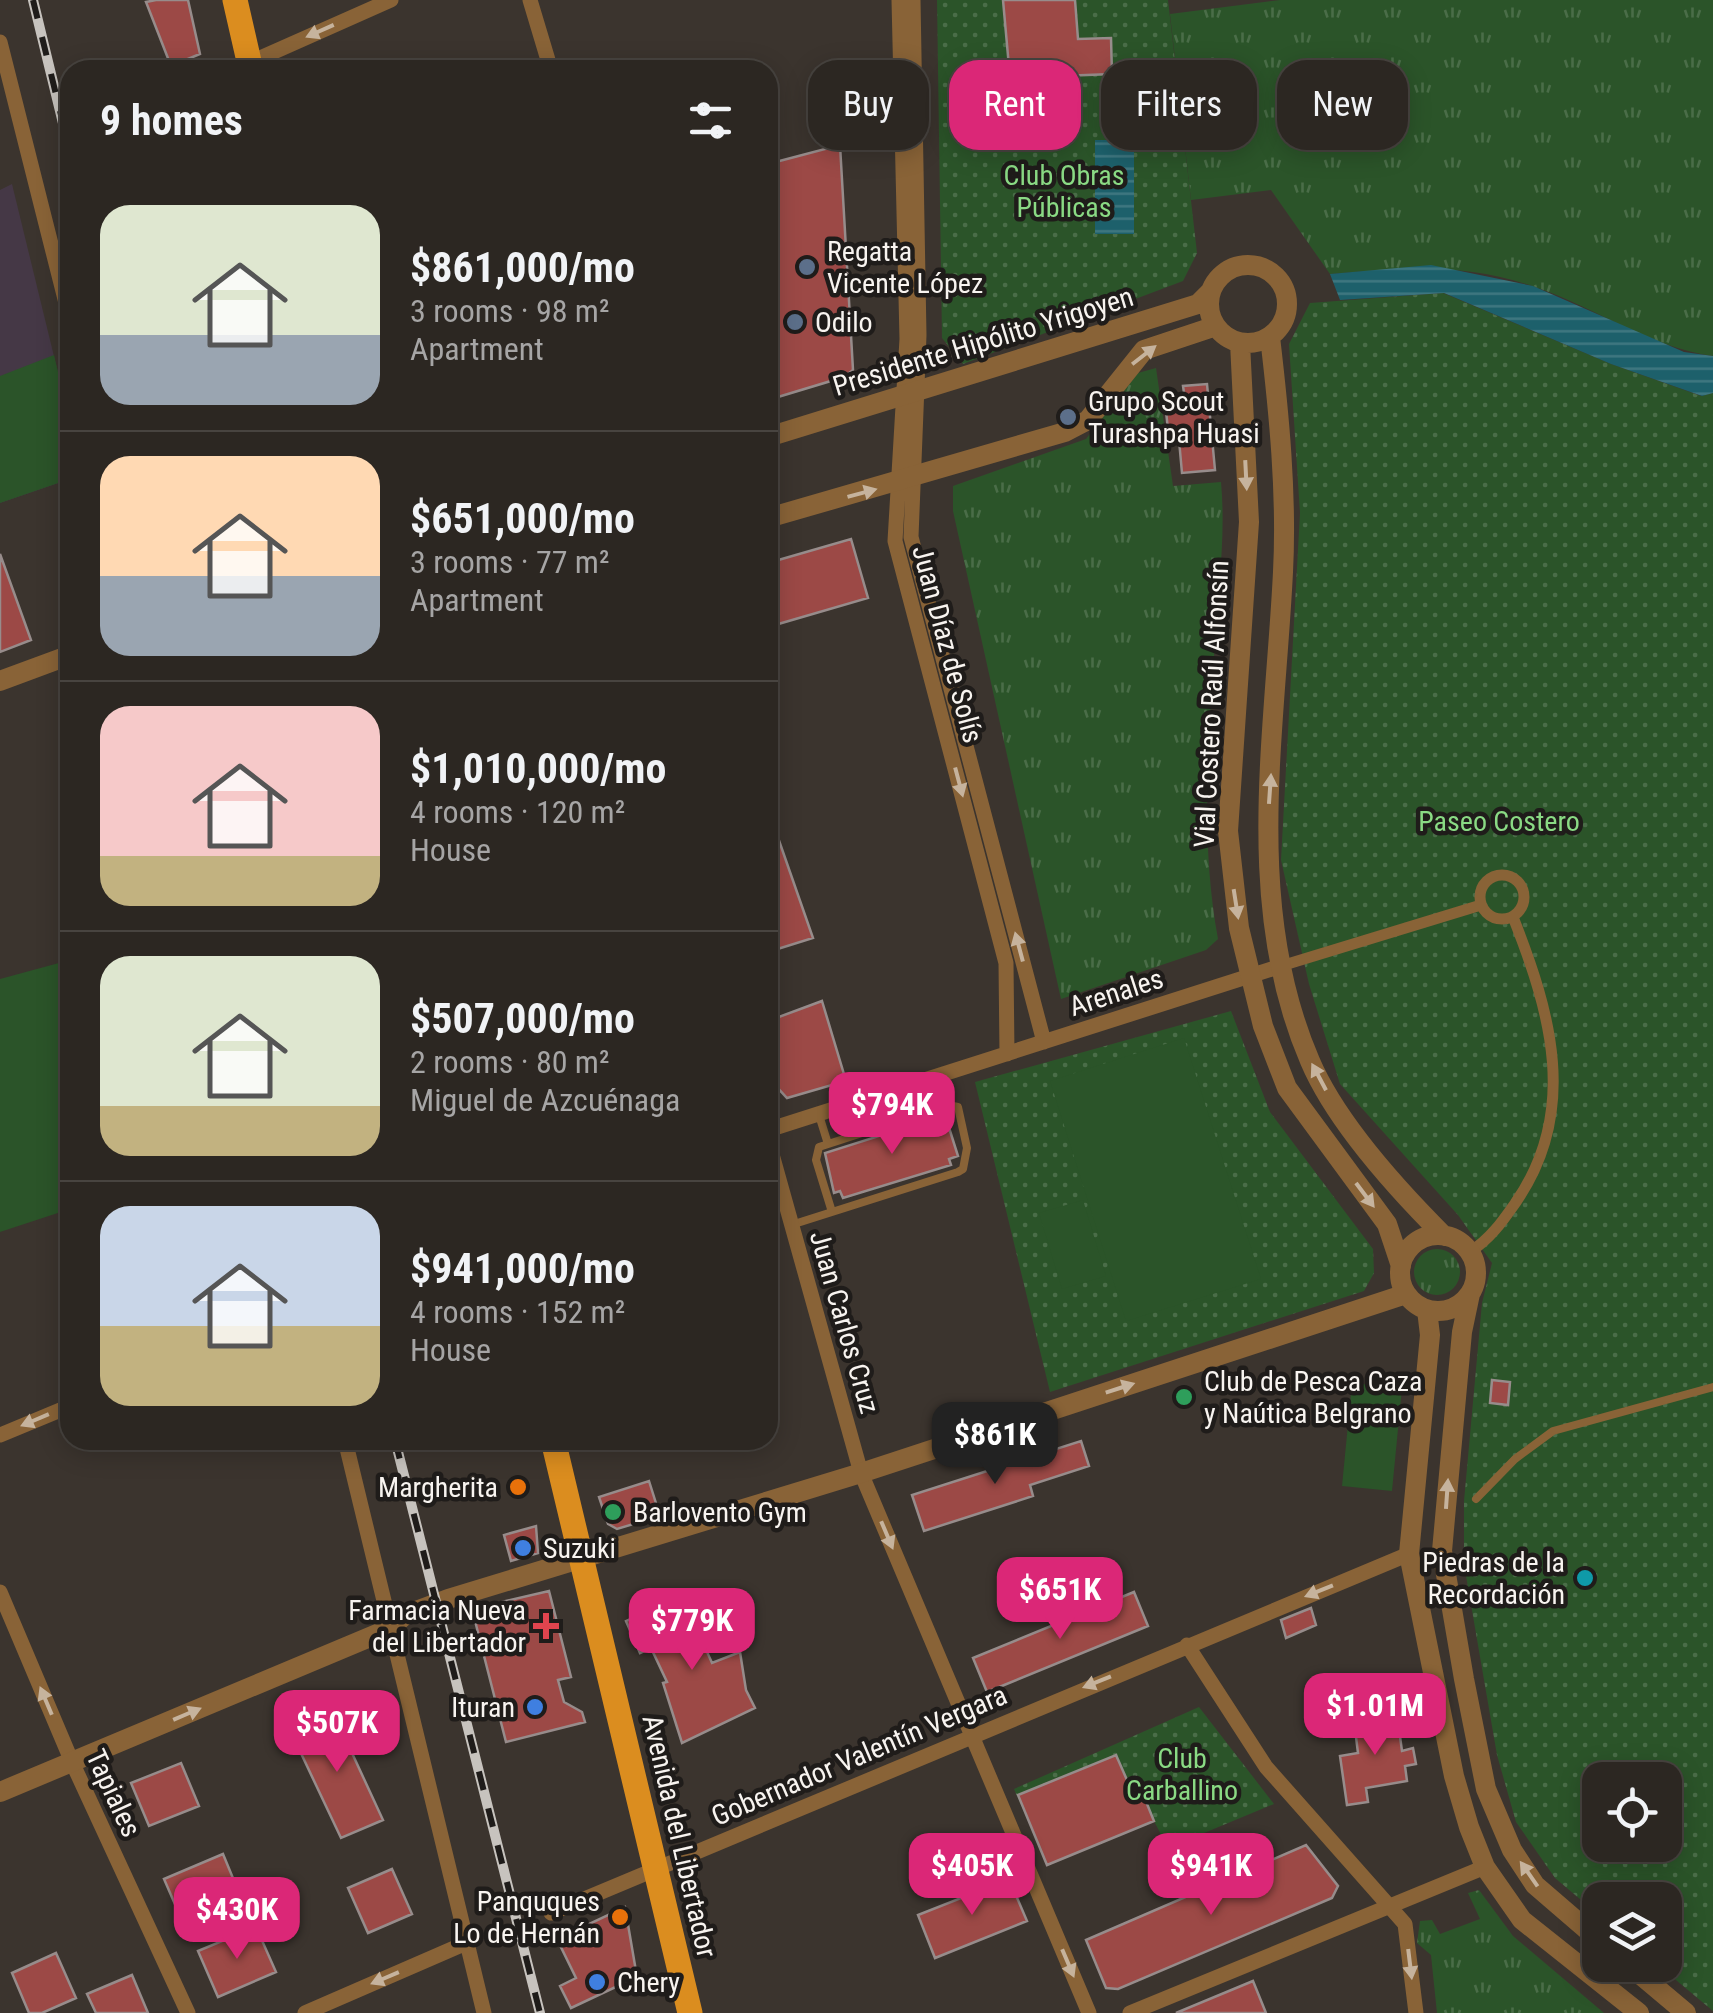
<!DOCTYPE html>
<meta charset="utf-8">
<style>
:root{--surface:#2c2722;--page:#38332f;--text:#f1f3f6;--muted:#a6a5a5;--line:#484440;--accent:#db2777}
body{margin:0;font-family:"Roboto Condensed",sans-serif;background:var(--page);color:var(--text);height:100vh;display:flex;flex-direction:column;font-size:38px;white-space:nowrap}
*{box-sizing:border-box;margin:0}
p{font-size:32px;color:var(--muted)}
.icon{flex:none;width:55px;height:55px;fill:none;stroke:currentColor;stroke-width:2;stroke-linecap:round;stroke-linejoin:round}
.map{position:relative;flex:1;overflow:hidden}
.panel{position:absolute;left:60px;top:60px;width:718px;height:1390px;display:flex;flex-direction:column;background:var(--surface);border-radius:30px;box-shadow:0 5px 25px #0003,0 0 0 2px var(--line)}
.panel>*{flex:none}
.banner{position:absolute;left:808px;top:60px;width:755px;height:90px;display:flex;gap:20px}
.buttons{position:absolute;left:1582px;top:1762px;display:grid;gap:20px}
.buttons a{display:grid;place-items:center;width:100px;height:100px;border-radius:20px;background:var(--surface);box-shadow:0 5px 25px #0003,0 0 0 2px var(--line);font-size:50px}
.price{position:absolute;translate:-50% -85px;padding:0 22px;border-radius:20px;background:var(--accent);color:#fff;font-size:32px;line-height:65px;filter:drop-shadow(0 2px 5px #0008)}
.price::after{content:'';position:absolute;left:50%;top:60px;width:30px;height:22px;margin-left:-15px;background:inherit;clip-path:polygon(0 0,100% 0,50% 100%)}
.price.on{background:#222;color:#fff}
ul{padding:0;list-style:none}
li{display:flex;align-items:center;gap:30px;height:250px;padding:0 40px}
li+li{border-top:2px solid var(--line)}
li span{display:grid;place-items:center;flex:none;width:280px;height:200px;border-radius:30px;color:#555}
li>.icon{margin-inline-start:auto}
span .icon{width:120px;height:120px;fill:#fffc;stroke-width:1}
li b{font-size:42px}
h2{display:flex;justify-content:space-between;align-items:center;height:120px;padding:0 40px;font-size:42px}
.chip{padding:0 35px;border-radius:30px;background:var(--surface);box-shadow:0 5px 25px #0003,0 0 0 2px var(--line);font-size:35px;line-height:90px}
.chip.on{background:var(--accent);color:#fff}
.map>svg:first-child{display:block}
.education{fill:#453846}
.grass{fill:url(#grass-tufts)}
.park{fill:url(#park-dots);fill-rule:evenodd}
.pitch{fill:#2b5429}
.water{fill:url(#water-rules)}
.building{fill:#9c4946;stroke:#978c8b;stroke-width:2.5}
.lines{fill:none;stroke-linecap:round;stroke-linejoin:round}
.service{stroke:#896337;stroke-width:8}
.pedestrian{stroke:#896337;stroke-width:11}
.minor{stroke:#896337;stroke-width:15}
.tertiary{stroke:#896337;stroke-width:20}
.primary{stroke:#db8d1f;stroke-width:25}
.rail-casing{stroke:#c7c3be;stroke-width:10}
.rail{stroke:#1f1c1a;stroke-width:6;stroke-dasharray:19;stroke-linecap:butt}
.oneway{fill:#c6b39d}
.service-dot{fill:#5c6f8a;stroke:#1f1c1a;stroke-width:4}
.leisure-dot{fill:#2e9e5b;stroke:#1f1c1a;stroke-width:4}
.food-dot{fill:#e8710a;stroke:#1f1c1a;stroke-width:4}
.shop-dot{fill:#3f7fe0;stroke:#1f1c1a;stroke-width:4}
.culture-dot{fill:#0f9aa8;stroke:#1f1c1a;stroke-width:4}
.health-dot{fill:#e0444e;stroke:#1f1c1a;stroke-width:4}
.labels{text-anchor:middle;stroke-width:9;stroke-linejoin:round;paint-order:stroke}
.park-label{font-size:28px;fill:#8ada84;stroke:#1f1c1a}
.poi-label{font-size:28px;fill:#f8f4f0;stroke:#1f1c1a;text-anchor:start}
.street-label{font-size:28px;fill:#f8f4f0;stroke:#1f1c1a}
</style>
<div class="map">
<svg width="1713" height="2013" viewBox="0 0 1713 2013">
<defs>
<pattern id="grass-tufts" width="24" height="20" patternUnits="userSpaceOnUse" patternTransform="scale(2.5)"><rect width="24" height="20" fill="#2b5429"/><path d="M3 7l-1-3M5 7V3M7 7l1-3M15 17l-1-3M17 17v-4M19 17l1-3" fill="none" stroke="#4a6d48"/></pattern>
<pattern id="park-dots" width="8" height="8" patternUnits="userSpaceOnUse" patternTransform="scale(2.5)"><rect width="8" height="8" fill="#2b5429"/><path d="M2 2h.1M6 6h.1" fill="none" stroke="#4a6d48" stroke-width="1.8" stroke-linecap="round"/></pattern>
<pattern id="water-rules" width="6" height="5" patternUnits="userSpaceOnUse" patternTransform="scale(2.5)"><rect width="6" height="5" fill="#1d606b"/><path d="M0 2.5h6" fill="none" stroke="#3f7780"/></pattern>
</defs>
<rect width="100%" height="100%" fill="#3b342e"/>
<path class="education" d="M12,184L70,422V479L0,503V190Z"/>
<path class="grass" d="M1280,0H1713V356C1649,347 1595,307 1535,287C1464,262 1403,268 1330,274L1271,190L1191,200L1170,14Z
M1156,368L1173,486L1221,482C1226,537 1218,588 1215,642C1208,741 1200,841 1218,939L1206,950L1061,999L953,511V486L1086,439L1138,373Z
M1414 1272a23 23 0 1 1 46 0a23 23 0 1 1-46 0Z
M1479,1890L1513,1936L1604,2013H1437L1431,1955L1417,1943L1420,1921L1432,1920L1440,1934L1480,1919L1468,1893Z"/>
<path class="park" d="M937,0H1168L1197,253L1183,281L963,364L942,338Z
M1443,293L1611,364L1701,396L1713,393V2011L1658,1965H1665V1900H1600V1916L1555,1878L1516,1822L1497,1755L1464,1564V1501L1482,1303L1492,1263L1458,1215L1340,1084L1309,984L1281,860L1300,513L1289,344L1310,303ZM1600,1780H1665V1845H1600Z
M1231,1011L1270,1112L1373,1249L1374,1273L1364,1291L1050,1392L975,1082Z
M1199,1707L1274,1804L1168,1848L1154,1821L1047,1865L1014,1789Z"/>
<path class="pitch" d="M54,355L70,422V479L0,503V376Z
M70,960V1209L0,1232V979Z
M1184,1038L1261,1279L1126,1321L1050,1081Z
M1083,1200L1106,1276L1062,1289L1039,1213Z
M1352,1383L1402,1388L1392,1491L1342,1486Z"/>
<path class="water" d="M1095,140H1134V234H1095Z
M1431,265L1533,286L1684,352L1713,356V393L1702,396L1611,364L1444,293L1340,300L1330,274Z"/>
<path class="building" d="M156,0H188L200,54L171,66L146,2Z
M1003,0H1075L1078,39L1111,38L1112,74L1010,78Z
M840,145L853,370L844,377L768,400V164Z
M1207,384L1215,470L1182,473L1178,429L1168,430L1165,402L1185,400L1183,386Z
M851,539L868,598L768,627V563Z
M0,554L31,640L0,652Z
M768,809L813,938L768,952Z
M822,1001L846,1081L787,1098L776,1086L768,1058V1021Z
M945,1115L958,1156L949,1159L951,1165L843,1198L840,1191L834,1193L825,1153Z
M1492,1380L1510,1382L1508,1405L1490,1403Z
M1081,1441L1089,1466L1030,1485L1033,1496L924,1531L912,1495Z
M649,1481L660,1516L617,1529L608,1524L599,1497Z
M536,1526L538,1553L511,1561L504,1535Z
M549,1591L571,1677L558,1680L564,1702L582,1712L585,1722L506,1742L472,1609Z
M1134,1592L1148,1626L987,1692L973,1658Z
M669,1601L683,1630L695,1625L712,1663L740,1652L746,1690L755,1708L682,1743L663,1683L667,1682L651,1648L640,1653L626,1621Z
M1311,1608L1316,1625L1286,1638L1281,1620Z
M1381,1710L1398,1722L1402,1751L1413,1748L1416,1764L1405,1766L1407,1781L1366,1788L1368,1802L1347,1805L1340,1756L1358,1753L1355,1729L1366,1728V1713Z
M333,1712L383,1820L341,1838L290,1730Z
M1116,1755L1127,1780L1136,1777L1154,1821L1047,1865L1018,1795Z
M181,1763L199,1806L149,1826L131,1783Z
M1306,1845L1338,1886L1332,1898L1118,1989L1106,1988L1086,1940Z
M223,1854L242,1900L184,1925L164,1879Z
M392,1869L412,1914L368,1933L348,1888Z
M1009,1879L1027,1921L935,1958L918,1915Z
M625,1907L637,1977L571,2008L560,1986L576,1978L557,1939Z
M256,1927L276,1972L218,1997L198,1951Z
M56,1953L76,1998L42,2013H29L12,1973Z
M132,1975L148,2013H96L87,1994Z
M1253,1981L1266,2013H1176Z"/>
<g class="lines">
<path class="service" d="M926,1080L935,1109
M819,1115L828,1144
M791,1225L832,1212L958,1172L963,1169L967,1148L958,1107L948,1105L819,1147L816,1160L832,1212
M1476,1499L1515,1459L1553,1431L1713,1387"/>
<path class="pedestrian" d="M1480 897a22 22 0 1 1 44 0a22 22 0 1 1-44 0Z
M1281,966L1481,905
M1470,1252C1491,1238 1502,1222 1516,1202C1579,1111 1551,1013 1513,917"/>
<path class="minor" d="M530,0L551,70
M899,0L907,339L895,541L1006,963L1007,1054
M913,0L919,335L911,537L1044,1042
M0,42L70,319
M249,63L391,0
M768,1130L1281,966
M768,1140L861,1473L1089,2013
M0,1435L70,1406
M345,1440L484,2013
M0,1592L72,1762L188,2013
M1187,1645L1266,1767L1405,1924L1416,2013
M551,1913L1409,1554
M305,2013L466,1943
M1130,2013L1485,1867"/>
<path class="tertiary" d="M1209 304a39 39 0 1 1 78 0a39 39 0 1 1-78 0Z
M1270,337C1279,413 1287,495 1283,572C1275,735 1243,906 1310,1061C1336,1122 1397,1189 1444,1236
M1240,343L1249,522L1228,831L1239,928L1263,1026L1287,1088L1387,1224L1401,1266
M768,437L1198,304L1211,291
M768,518L1065,432L1088,420L1144,350L1216,326
M0,681L70,655
M1400 1273a38 38 0 1 1 76 0a38 38 0 1 1-76 0Z
M1470,1294L1462,1332L1442,1551L1464,1679L1486,1789L1512,1850L1535,1885L1600,1941
M1427,1310L1430,1335L1409,1554L1454,1776L1469,1827L1485,1867L1522,1920L1639,2013
M0,1792L389,1629L405,1615L448,1599L861,1473L1406,1294
M1629,1965L1686,2013"/>
<path class="primary" d="M235,0L251,70
M553,1440L690,2013"/>
<g class="rail-casing">
<path id="rail" d="M33,0L70,152
M395,1440L540,2013"/>
</g>
<use href="#rail" class="rail"/>
</g>
<defs><path id="oneway-solid" d="M-6-.8H1V-3.2L6.5 0L1 3.2V.8H-6Z" transform="scale(2.5)"/></defs>
<g class="oneway">
<use href="#oneway-solid" transform="translate(320 31) rotate(156)"/>
<use href="#oneway-solid" transform="translate(1144 355) rotate(-38)"/>
<use href="#oneway-solid" transform="translate(1246 475) rotate(87)"/>
<use href="#oneway-solid" transform="translate(862 493) rotate(-15)"/>
<use href="#oneway-solid" transform="translate(959 782) rotate(75)"/>
<use href="#oneway-solid" transform="translate(1270 789) rotate(-86)"/>
<use href="#oneway-solid" transform="translate(1236 904) rotate(81)"/>
<use href="#oneway-solid" transform="translate(1019 947) rotate(-105)"/>
<use href="#oneway-solid" transform="translate(1319 1077) rotate(-118)"/>
<use href="#oneway-solid" transform="translate(1365 1195) rotate(53)"/>
<use href="#oneway-solid" transform="translate(1120 1388) rotate(-18)"/>
<use href="#oneway-solid" transform="translate(35 1420) rotate(157)"/>
<use href="#oneway-solid" transform="translate(1447 1494) rotate(-86)"/>
<use href="#oneway-solid" transform="translate(887 1535) rotate(67)"/>
<use href="#oneway-solid" transform="translate(1319 1591) rotate(158)"/>
<use href="#oneway-solid" transform="translate(1097 1682) rotate(158)"/>
<use href="#oneway-solid" transform="translate(46 1701) rotate(-113)"/>
<use href="#oneway-solid" transform="translate(187 1714) rotate(-23)"/>
<use href="#oneway-solid" transform="translate(1529 1874) rotate(-125)"/>
<use href="#oneway-solid" transform="translate(1068 1963) rotate(67)"/>
<use href="#oneway-solid" transform="translate(1410 1964) rotate(83)"/>
<use href="#oneway-solid" transform="translate(385 1978) rotate(157)"/>
</g>
<g class="service-dot">
<circle cx="807" cy="267" r="10"/>
<circle cx="795" cy="322" r="10"/>
<circle cx="1068" cy="417" r="10"/>
</g>
<g class="leisure-dot">
<circle cx="1184" cy="1397" r="10"/>
<circle cx="613" cy="1512" r="10"/>
</g>
<g class="food-dot">
<circle cx="518" cy="1487" r="10"/>
<circle cx="620" cy="1917" r="10"/>
</g>
<g class="shop-dot">
<circle cx="523" cy="1548" r="10"/>
<circle cx="535" cy="1707" r="10"/>
<circle cx="597" cy="1982" r="10"/>
</g>
<circle class="culture-dot" cx="1585" cy="1578" r="10"/>
<path class="health-dot" d="M541 1611h10v10h10v10h-10v10h-10v-10h-10v-10h10z"/>
<g class="labels">
<g class="park-label">
<text x="1064" y="185">Club Obras<tspan x="1064" dy="32">Públicas</tspan></text>
<text x="1499" y="831">Paseo Costero</text>
<text x="1182" y="1768">Club<tspan x="1182" dy="32">Carballino</tspan></text>
</g>
<g class="poi-label">
<text x="827" y="261">Regatta<tspan x="827" dy="32">Vicente López</tspan></text>
<text x="815" y="332">Odilo</text>
<text x="1088" y="411">Grupo Scout<tspan x="1088" dy="32">Turashpa Huasi</tspan></text>
<text x="1204" y="1391">Club de Pesca Caza<tspan x="1204" dy="32">y Naútica Belgrano</tspan></text>
<text x="498" y="1497" text-anchor="end">Margherita</text>
<text x="633" y="1522">Barlovento Gym</text>
<text x="543" y="1558">Suzuki</text>
<text x="1565" y="1572" text-anchor="end">Piedras de la<tspan x="1565" dy="32">Recordación</tspan></text>
<text x="526" y="1620" text-anchor="end">Farmacia Nueva<tspan x="526" dy="32">del Libertador</tspan></text>
<text x="515" y="1717" text-anchor="end">Ituran</text>
<text x="600" y="1911" text-anchor="end">Panquques<tspan x="600" dy="32">Lo de Hernán</tspan></text>
<text x="617" y="1992">Chery</text>
</g>
<g class="street-label">
<text transform="translate(983 341) rotate(-17)" y="10">Presidente Hipólito Yrigoyen</text>
<text transform="translate(948 644) rotate(75)" y="10">Juan Díaz de Solís</text>
<text transform="translate(1211 704) rotate(-87)" y="10">Vial Costero Raúl Alfonsín</text>
<text transform="translate(1116 992) rotate(-18)" y="10">Arenales</text>
<text transform="translate(845 1322) rotate(74)" y="10">Juan Carlos Cruz</text>
<text transform="translate(859 1755) rotate(-23)" y="10">Gobernador Valentín Vergara</text>
<text transform="translate(114 1793) rotate(65)" y="10">Tapiales</text>
<text transform="translate(680 1836) rotate(77)" y="10">Avenida del Libertador</text>
</g>
</g>
</svg>
<div class="buttons">
<a><svg class="icon" aria-label="locate" viewBox="0 0 24 24"><circle cx="12" cy="12" r="6"/><path d="M12 2v4M12 18v4M2 12h4M18 12h4"/></svg></a>
<a><svg class="icon" aria-label="layers" viewBox="0 0 24 24"><path d="M12 4l9 5-9 5-9-5zM3 14l9 5 9-5"/></svg></a>
</div>
<b class="price" style="left:892px;top:1157px">$794K</b>
<b class="price on" style="left:995px;top:1487px">$861K</b>
<b class="price" style="left:1060px;top:1642px">$651K</b>
<b class="price" style="left:692px;top:1673px">$779K</b>
<b class="price" style="left:1375px;top:1758px">$1.01M</b>
<b class="price" style="left:337px;top:1775px">$507K</b>
<b class="price" style="left:972px;top:1918px">$405K</b>
<b class="price" style="left:1211px;top:1918px">$941K</b>
<b class="price" style="left:237px;top:1962px">$430K</b>
<div class="banner">
<a class="chip">Buy</a>
<a class="chip on">Rent</a>
<a class="chip">Filters</a>
<a class="chip">New</a>
</div>
<section class="panel">
<h2>9 homes<svg class="icon" aria-label="filters" viewBox="0 0 24 24"><path d="M4 7h16M4 17h16"/><circle cx="9" cy="7" r="2"/><circle cx="15" cy="17" r="2"/></svg></h2>
<ul>
<li><span style="background:linear-gradient(#dfe7d0 65%,#9aa5b1 0)"><svg class="icon" aria-label="home" viewBox="0 0 24 24"><path d="M3 11l9-7 9 7M6 9v11h12V9"/></svg></span><div><b>$861,000/mo</b><p>3 rooms · 98 m²</p><p>Apartment</p></div></li>
<li><span style="background:linear-gradient(#ffd9b3 60%,#9aa5b1 0)"><svg class="icon" aria-label="home" viewBox="0 0 24 24"><path d="M3 11l9-7 9 7M6 9v11h12V9"/></svg></span><div><b>$651,000/mo</b><p>3 rooms · 77 m²</p><p>Apartment</p></div></li>
<li><span style="background:linear-gradient(#f6c9c9 75%,#c2b280 0)"><svg class="icon" aria-label="home" viewBox="0 0 24 24"><path d="M3 11l9-7 9 7M6 9v11h12V9"/></svg></span><div><b>$1,010,000/mo</b><p>4 rooms · 120 m²</p><p>House</p></div></li>
<li><span style="background:linear-gradient(#dfe7d0 75%,#c2b280 0)"><svg class="icon" aria-label="home" viewBox="0 0 24 24"><path d="M3 11l9-7 9 7M6 9v11h12V9"/></svg></span><div><b>$507,000/mo</b><p>2 rooms · 80 m²</p><p>Miguel de Azcuénaga</p></div></li>
<li><span style="background:linear-gradient(#c9d6e8 60%,#c2b280 0)"><svg class="icon" aria-label="home" viewBox="0 0 24 24"><path d="M3 11l9-7 9 7M6 9v11h12V9"/></svg></span><div><b>$941,000/mo</b><p>4 rooms · 152 m²</p><p>House</p></div></li>
</ul>
</section>
</div>
